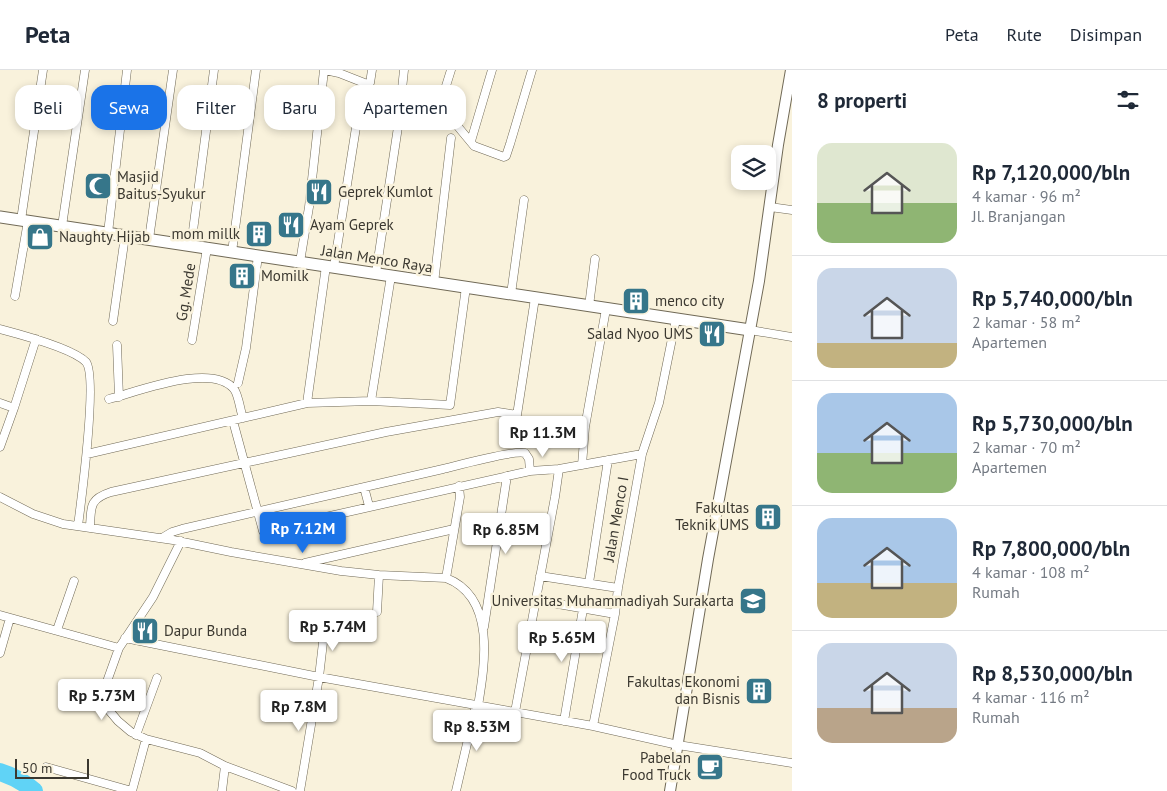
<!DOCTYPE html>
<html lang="id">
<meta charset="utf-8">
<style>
:root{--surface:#fff;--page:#f2f2f3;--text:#1f2937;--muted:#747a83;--line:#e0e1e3;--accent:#1a73e8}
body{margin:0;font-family:"PT Sans",sans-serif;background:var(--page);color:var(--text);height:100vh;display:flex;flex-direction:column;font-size:19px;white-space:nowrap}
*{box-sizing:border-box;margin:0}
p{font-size:16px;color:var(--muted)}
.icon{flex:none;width:28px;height:28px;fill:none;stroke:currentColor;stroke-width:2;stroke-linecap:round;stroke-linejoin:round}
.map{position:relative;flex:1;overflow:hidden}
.details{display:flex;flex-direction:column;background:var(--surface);width:375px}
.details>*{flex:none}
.hud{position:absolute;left:15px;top:15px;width:475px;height:45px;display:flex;gap:10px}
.tools{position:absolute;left:731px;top:75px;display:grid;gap:10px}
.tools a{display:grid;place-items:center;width:45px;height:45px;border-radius:10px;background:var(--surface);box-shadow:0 2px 8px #0003;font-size:25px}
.scale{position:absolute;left:15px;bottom:12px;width:74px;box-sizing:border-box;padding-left:5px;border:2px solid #3b3830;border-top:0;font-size:14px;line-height:18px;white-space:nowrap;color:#3b3830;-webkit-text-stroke:4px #f9f2dc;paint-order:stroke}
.price{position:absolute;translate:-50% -42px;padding:0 11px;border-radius:5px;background:#fff;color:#222;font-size:16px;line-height:32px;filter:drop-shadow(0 1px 2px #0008)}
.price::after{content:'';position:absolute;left:50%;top:30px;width:15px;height:11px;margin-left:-8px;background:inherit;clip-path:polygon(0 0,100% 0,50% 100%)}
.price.on{background:var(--accent);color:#fff}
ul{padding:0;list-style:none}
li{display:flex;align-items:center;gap:15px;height:125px;padding:0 25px}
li+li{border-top:1px solid var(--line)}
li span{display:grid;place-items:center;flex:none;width:140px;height:100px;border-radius:15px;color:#555}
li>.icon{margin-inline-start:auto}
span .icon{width:60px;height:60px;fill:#fffc;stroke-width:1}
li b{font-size:21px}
h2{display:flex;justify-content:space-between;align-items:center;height:60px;padding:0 25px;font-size:21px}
.tag{padding:0 18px;border-radius:15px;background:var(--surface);box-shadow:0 2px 8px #0003;font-size:18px;line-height:45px}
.tag.on{background:var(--accent);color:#fff}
header{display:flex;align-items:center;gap:30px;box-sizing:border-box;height:70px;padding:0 25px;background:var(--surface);border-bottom:1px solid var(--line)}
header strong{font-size:24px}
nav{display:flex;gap:28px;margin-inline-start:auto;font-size:18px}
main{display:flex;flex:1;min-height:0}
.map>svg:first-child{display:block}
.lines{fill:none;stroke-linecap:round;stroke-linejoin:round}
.river{stroke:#60d3f6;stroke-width:18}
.minor-casing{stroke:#706956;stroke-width:9}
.tertiary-casing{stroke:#706956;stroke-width:12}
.secondary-casing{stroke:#706956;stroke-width:13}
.minor{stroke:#fff;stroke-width:8}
.tertiary{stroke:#fff;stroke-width:10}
.secondary{stroke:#fff;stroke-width:11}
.labels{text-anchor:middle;stroke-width:5;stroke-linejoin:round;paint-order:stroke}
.poi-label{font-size:15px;fill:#3b3830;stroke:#f9f2dc;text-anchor:start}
.street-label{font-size:15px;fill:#3b3830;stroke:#f9f2dc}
</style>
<header>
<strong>Peta</strong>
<nav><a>Peta</a><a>Rute</a><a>Disimpan</a></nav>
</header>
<main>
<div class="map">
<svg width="792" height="721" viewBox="0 0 792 721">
<rect width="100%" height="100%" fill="#f9f2dc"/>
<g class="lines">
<path class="river" d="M0,702C13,706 24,712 34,721"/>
<g class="minor-casing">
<path id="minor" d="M325,0L339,3L367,14L370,13L372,0
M404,0L402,19L440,35L451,0
M440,35L474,76L504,87L506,86L510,74L532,0
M471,71L492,0
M770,137L792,140
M21,150L43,0
M62,156L85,0
M108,163L127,0
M149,169L173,0
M191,176L214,0
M232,182L256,0
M300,192L309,137L324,0
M334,197L360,32L363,25C373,21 396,27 401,37L376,203
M434,213L451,68
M511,224L524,130
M15,226L28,151
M589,236L595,189
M113,251L125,166
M0,259C19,264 73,278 86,292C98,307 81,432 78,456
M750,260L792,267
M192,270L207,178
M117,275L119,327
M238,313L246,278L258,186
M109,329C137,322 212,292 234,319C239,326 240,340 243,348
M371,331L391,206
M0,333L14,338L0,377
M307,333L326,196
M14,338L36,269
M87,384L307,333L371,331L450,335L466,217
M582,395L585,357L606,239
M530,401L559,399
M364,417L369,436
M0,427L33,444L63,454L173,470L231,482L341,501L379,505L446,508C496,527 485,594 478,636
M90,458C91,437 89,429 111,422L386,362L498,342L517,345L535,228
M162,468L172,462L182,459C269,439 356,419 443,399C459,395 513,380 525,383L529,389L530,401L263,461L233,351
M181,471L153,527L119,578L105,617V632L107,638L118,651L131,662L146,669L200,683L225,696L292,721
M305,493L454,459
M540,506L618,518
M446,508L460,427L459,416
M589,513L608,390
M535,530L615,544
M377,542L379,505
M0,545L119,578
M484,557L507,406
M57,560L74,511
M125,568L319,607L593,656L678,675L792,693
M0,583L10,548
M515,642L555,427L559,399L642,384
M564,651L583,539
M593,656L615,544L618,518L642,384L659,333L676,249
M136,665L157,608
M46,697L132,721
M132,721L146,669
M222,721L225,696
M300,721L319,607L325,555
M456,721L476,635"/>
</g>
<g class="tertiary-casing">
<path id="tertiary" d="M670,721L708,489L759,211L778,75L791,0"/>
</g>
<g class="secondary-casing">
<path id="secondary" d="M0,147L750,260"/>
</g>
<use href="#minor" class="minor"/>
<use href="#tertiary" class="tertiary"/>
<use href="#secondary" class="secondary"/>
</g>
<defs>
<g id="mosque-square" transform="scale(1.4375)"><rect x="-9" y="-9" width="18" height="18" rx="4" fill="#36768a" stroke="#f9f2dc"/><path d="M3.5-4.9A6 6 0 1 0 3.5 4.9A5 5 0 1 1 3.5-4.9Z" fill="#fff"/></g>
<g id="restaurant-square" transform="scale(1.4375)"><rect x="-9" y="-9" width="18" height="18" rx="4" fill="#36768a" stroke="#f9f2dc"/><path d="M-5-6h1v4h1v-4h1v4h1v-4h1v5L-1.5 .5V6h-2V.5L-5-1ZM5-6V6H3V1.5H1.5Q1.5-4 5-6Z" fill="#fff"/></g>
<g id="building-square" transform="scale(1.4375)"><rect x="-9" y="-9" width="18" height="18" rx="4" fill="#36768a" stroke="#f9f2dc"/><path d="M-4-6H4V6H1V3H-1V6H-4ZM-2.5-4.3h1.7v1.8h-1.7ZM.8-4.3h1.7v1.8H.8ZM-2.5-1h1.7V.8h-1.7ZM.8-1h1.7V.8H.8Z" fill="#fff"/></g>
<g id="shop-square" transform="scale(1.4375)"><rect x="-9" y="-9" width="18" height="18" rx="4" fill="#36768a" stroke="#f9f2dc"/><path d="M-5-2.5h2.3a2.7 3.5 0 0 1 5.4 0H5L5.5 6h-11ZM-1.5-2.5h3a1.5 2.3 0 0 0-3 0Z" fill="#fff"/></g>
<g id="university-square" transform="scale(1.4375)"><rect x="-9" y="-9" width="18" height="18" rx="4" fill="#36768a" stroke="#f9f2dc"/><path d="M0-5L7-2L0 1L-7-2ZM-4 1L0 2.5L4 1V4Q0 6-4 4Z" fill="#fff"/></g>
<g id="cafe-square" transform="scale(1.4375)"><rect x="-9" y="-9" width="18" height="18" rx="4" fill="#36768a" stroke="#f9f2dc"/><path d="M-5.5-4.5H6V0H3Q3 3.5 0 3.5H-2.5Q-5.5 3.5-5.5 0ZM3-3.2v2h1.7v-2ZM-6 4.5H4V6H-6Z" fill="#fff"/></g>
</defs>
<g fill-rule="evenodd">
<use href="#mosque-square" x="98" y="116"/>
<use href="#restaurant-square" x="319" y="122"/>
<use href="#restaurant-square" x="291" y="155"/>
<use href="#building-square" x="259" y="164"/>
<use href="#shop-square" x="40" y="167"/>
<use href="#building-square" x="242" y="206"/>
<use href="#building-square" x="636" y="231"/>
<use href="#restaurant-square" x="712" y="264"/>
<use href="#building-square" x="768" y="447"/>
<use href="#university-square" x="753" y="531"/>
<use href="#restaurant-square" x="145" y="561"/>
<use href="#building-square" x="759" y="621"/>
<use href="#cafe-square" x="710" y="697"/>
</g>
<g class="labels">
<g class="poi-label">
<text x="117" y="112">Masjid<tspan x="117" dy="17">Baitus-Syukur</tspan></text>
<text x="338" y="127">Geprek Kumlot</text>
<text x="310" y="160">Ayam Geprek</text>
<text x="240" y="169" text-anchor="end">mom millk</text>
<text x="59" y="172">Naughty Hijab</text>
<text x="261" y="211">Momilk</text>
<text x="655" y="236">menco city</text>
<text x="693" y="269" text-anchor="end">Salad Nyoo UMS</text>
<text x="749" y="443" text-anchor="end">Fakultas<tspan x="749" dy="17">Teknik UMS</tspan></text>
<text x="734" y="536" text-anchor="end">Universitas Muhammadiyah Surakarta</text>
<text x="164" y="566">Dapur Bunda</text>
<text x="740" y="617" text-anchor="end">Fakultas Ekonomi<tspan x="740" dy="17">dan Bisnis</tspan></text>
<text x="691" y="693" text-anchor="end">Pabelan<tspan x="691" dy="17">Food Truck</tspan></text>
</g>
<g class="street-label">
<text transform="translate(377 189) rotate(9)" y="5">Jalan Menco Raya</text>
<text transform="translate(186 222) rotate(-81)" y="5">Gg. Mede</text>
<text transform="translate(616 449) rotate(-80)" y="5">Jalan Menco I</text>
</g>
</g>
</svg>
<div class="tools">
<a><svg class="icon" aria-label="layers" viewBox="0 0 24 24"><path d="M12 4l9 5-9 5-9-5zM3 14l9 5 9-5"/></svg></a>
</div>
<div class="scale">50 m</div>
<b class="price" style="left:543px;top:388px">Rp 11.3M</b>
<b class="price on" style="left:303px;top:484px">Rp 7.12M</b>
<b class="price" style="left:506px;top:485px">Rp 6.85M</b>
<b class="price" style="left:333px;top:582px">Rp 5.74M</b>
<b class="price" style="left:562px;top:593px">Rp 5.65M</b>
<b class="price" style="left:102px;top:651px">Rp 5.73M</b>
<b class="price" style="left:299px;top:662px">Rp 7.8M</b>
<b class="price" style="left:477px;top:682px">Rp 8.53M</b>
<div class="hud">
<a class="tag">Beli</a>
<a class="tag on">Sewa</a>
<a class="tag">Filter</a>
<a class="tag">Baru</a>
<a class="tag">Apartemen</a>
</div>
</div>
<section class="details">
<h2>8 properti<svg class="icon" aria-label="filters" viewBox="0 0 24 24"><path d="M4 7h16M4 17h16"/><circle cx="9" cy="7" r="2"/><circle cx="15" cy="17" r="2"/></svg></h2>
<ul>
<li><span style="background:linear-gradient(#dfe7d0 60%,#8fb573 0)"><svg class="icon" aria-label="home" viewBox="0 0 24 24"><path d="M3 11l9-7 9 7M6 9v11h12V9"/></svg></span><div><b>Rp 7,120,000/bln</b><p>4 kamar · 96 m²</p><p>Jl. Branjangan</p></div></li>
<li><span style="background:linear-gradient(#c9d6e8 75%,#c2b280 0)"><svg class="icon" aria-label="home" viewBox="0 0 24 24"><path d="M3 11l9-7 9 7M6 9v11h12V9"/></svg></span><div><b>Rp 5,740,000/bln</b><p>2 kamar · 58 m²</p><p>Apartemen</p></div></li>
<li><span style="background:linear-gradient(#a9c7e8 60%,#8fb573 0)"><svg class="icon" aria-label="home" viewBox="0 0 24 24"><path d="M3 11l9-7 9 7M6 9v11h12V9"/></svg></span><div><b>Rp 5,730,000/bln</b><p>2 kamar · 70 m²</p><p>Apartemen</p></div></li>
<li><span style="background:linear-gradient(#a9c7e8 65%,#c2b280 0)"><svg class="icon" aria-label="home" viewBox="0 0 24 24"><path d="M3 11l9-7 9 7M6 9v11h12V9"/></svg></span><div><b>Rp 7,800,000/bln</b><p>4 kamar · 108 m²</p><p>Rumah</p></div></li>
<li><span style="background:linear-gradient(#c9d6e8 65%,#b9a48a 0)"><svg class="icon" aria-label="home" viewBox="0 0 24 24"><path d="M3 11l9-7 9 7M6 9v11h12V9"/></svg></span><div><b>Rp 8,530,000/bln</b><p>4 kamar · 116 m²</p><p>Rumah</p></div></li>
</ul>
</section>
</main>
